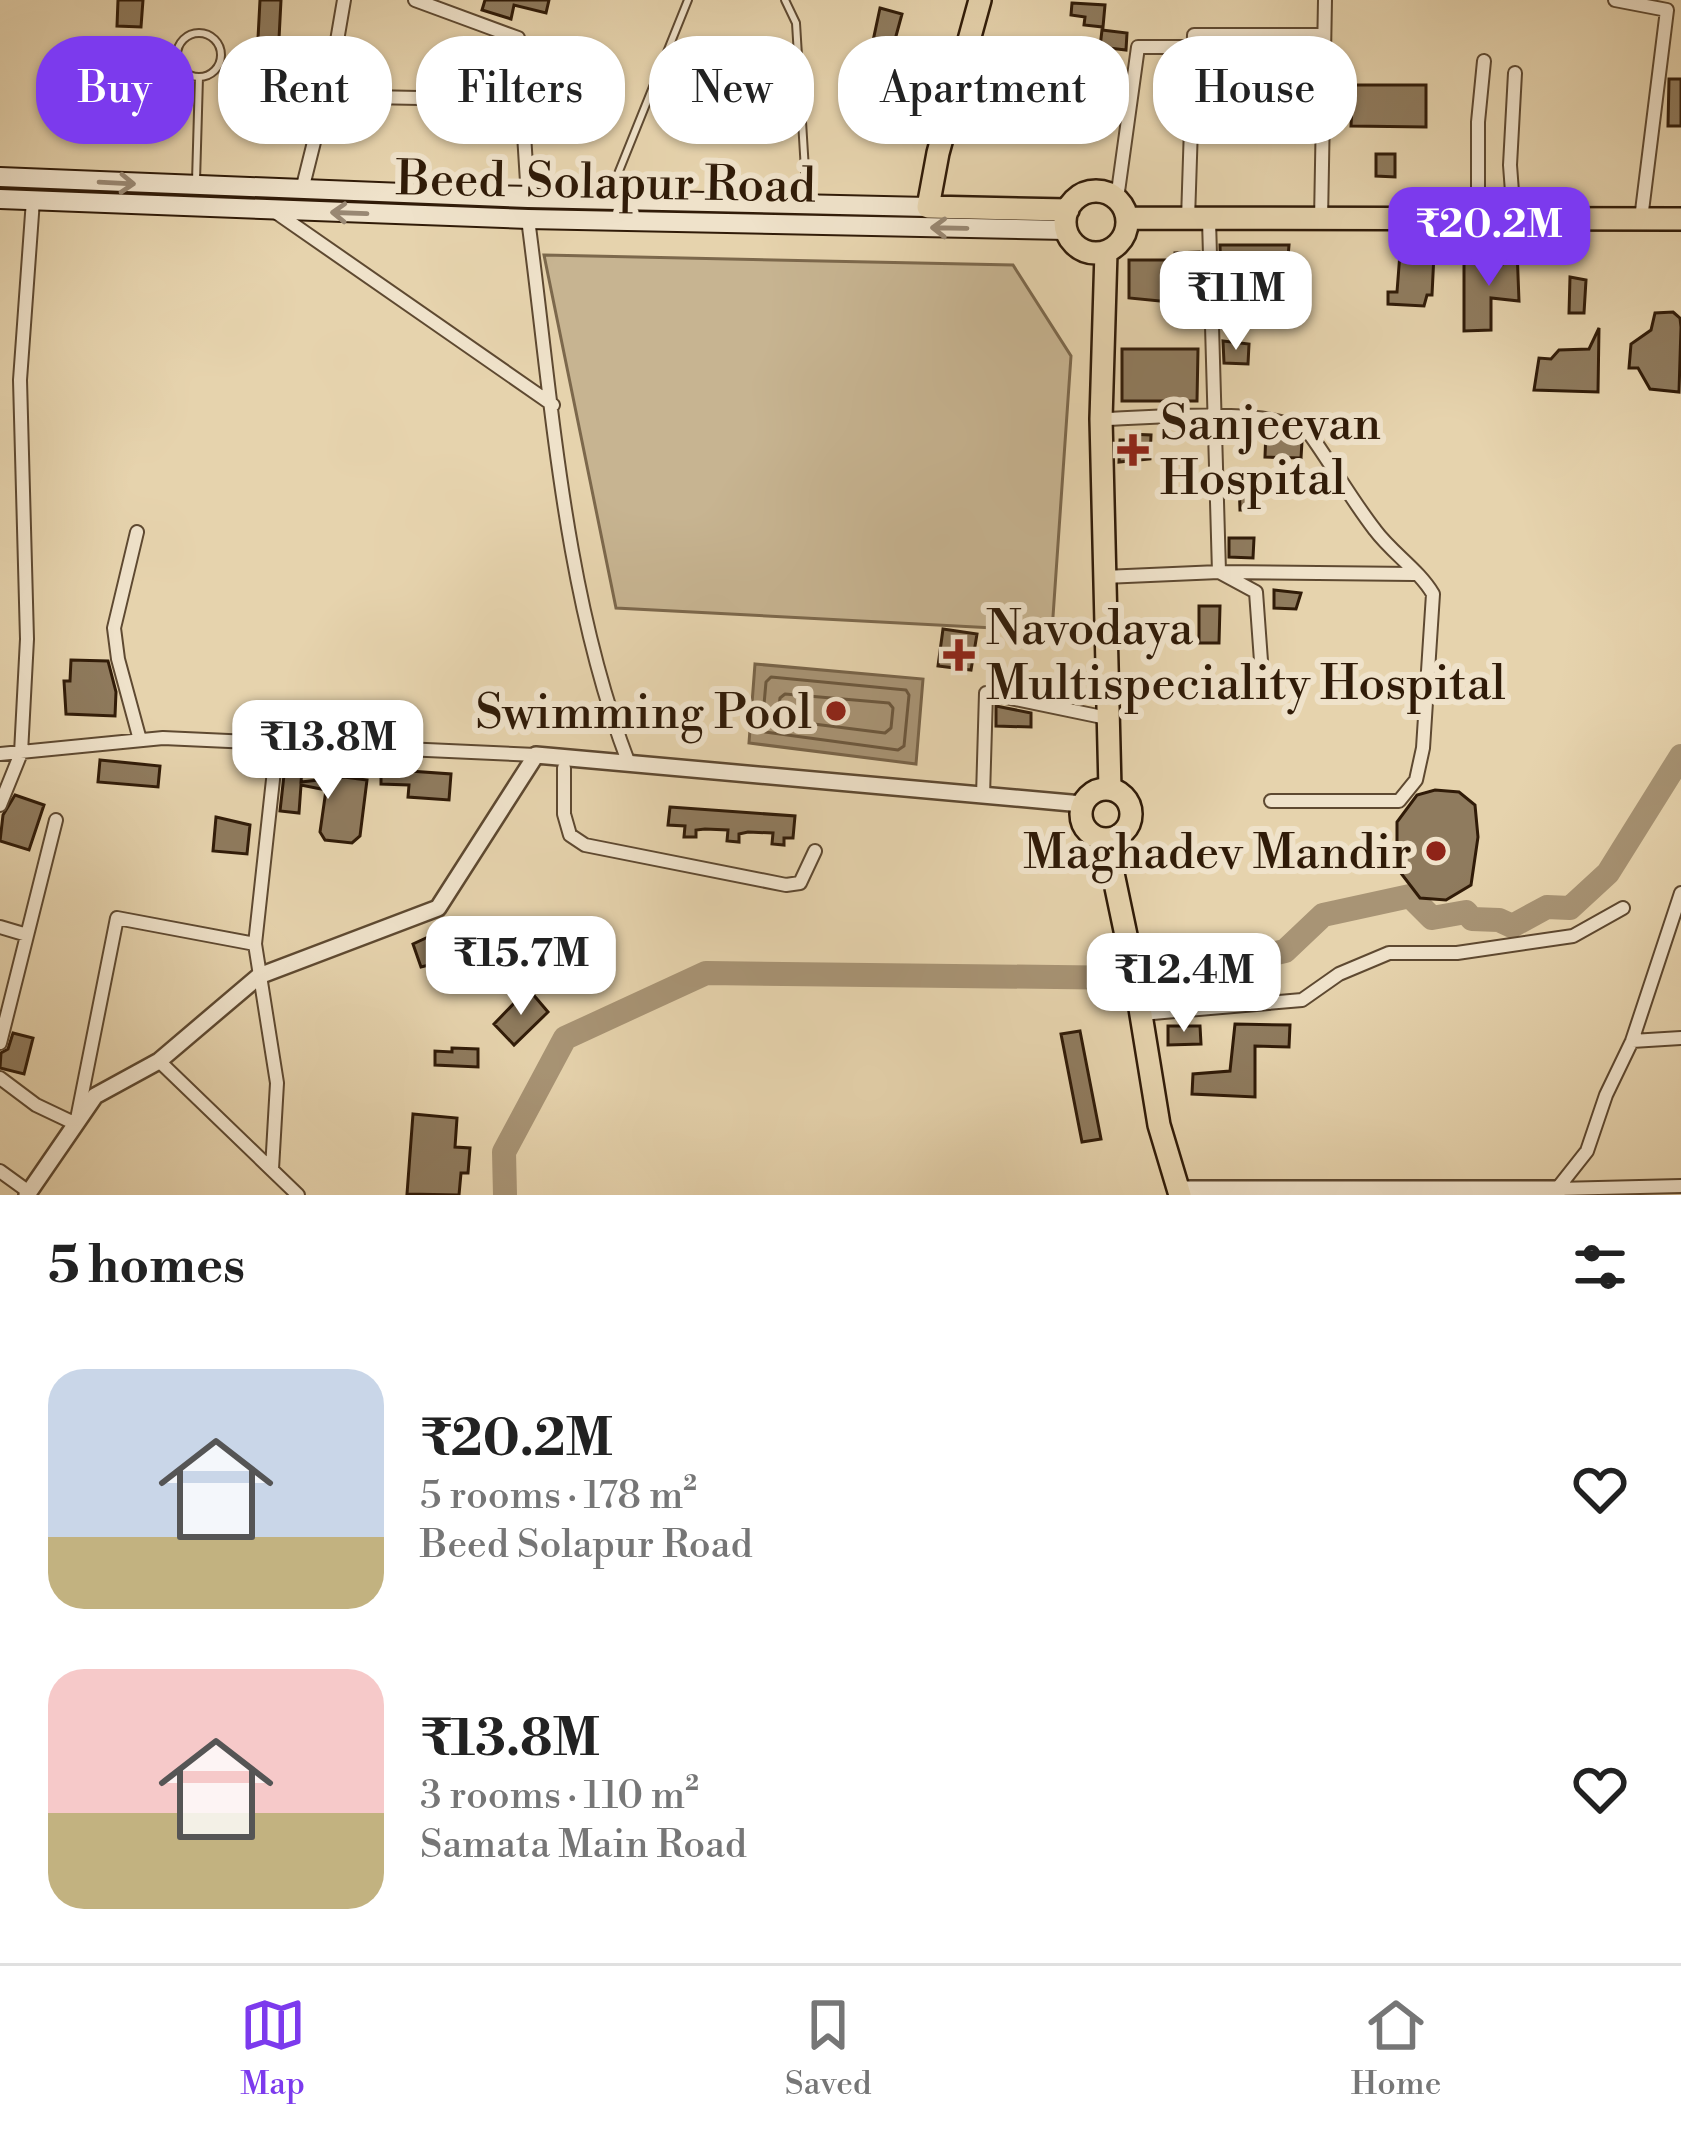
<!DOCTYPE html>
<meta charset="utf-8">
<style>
:root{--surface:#fff;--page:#f2f2f2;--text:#222;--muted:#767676;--line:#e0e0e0;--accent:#7c3aed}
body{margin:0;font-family:"Libre Bodoni",serif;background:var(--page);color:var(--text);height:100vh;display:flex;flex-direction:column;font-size:45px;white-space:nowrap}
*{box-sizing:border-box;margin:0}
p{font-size:39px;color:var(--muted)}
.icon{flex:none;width:66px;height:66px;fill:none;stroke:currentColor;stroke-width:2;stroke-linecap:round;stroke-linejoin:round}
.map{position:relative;height:1195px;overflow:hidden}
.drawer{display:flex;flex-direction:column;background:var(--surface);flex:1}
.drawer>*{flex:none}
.banner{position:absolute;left:36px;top:36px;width:1611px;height:108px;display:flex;gap:24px}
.price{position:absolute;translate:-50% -102px;padding:0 27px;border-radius:24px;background:#fff;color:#222;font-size:39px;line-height:78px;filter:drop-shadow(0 3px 6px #0008)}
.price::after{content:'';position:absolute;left:50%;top:72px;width:36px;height:27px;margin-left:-18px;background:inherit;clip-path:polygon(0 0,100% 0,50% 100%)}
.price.current{background:var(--accent);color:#fff}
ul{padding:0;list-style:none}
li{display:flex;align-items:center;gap:36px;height:300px;padding:0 48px}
li span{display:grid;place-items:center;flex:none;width:336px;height:240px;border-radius:36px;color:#555}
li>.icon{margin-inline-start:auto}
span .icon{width:144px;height:144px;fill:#fffc;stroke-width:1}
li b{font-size:51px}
h2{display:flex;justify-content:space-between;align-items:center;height:144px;padding:0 48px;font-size:51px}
.chip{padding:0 42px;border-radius:48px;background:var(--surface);box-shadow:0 3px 9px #0004;font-size:42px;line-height:108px}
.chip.current{background:var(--accent);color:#fff}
.tab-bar{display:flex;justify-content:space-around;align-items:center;height:168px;border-top:3px solid var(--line);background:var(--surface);font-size:33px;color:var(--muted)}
.tab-bar a{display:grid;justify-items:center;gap:6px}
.tab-bar .current{color:var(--accent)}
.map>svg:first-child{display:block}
.green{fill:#c7b491;stroke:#7c684c;stroke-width:3}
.water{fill:#a89475;stroke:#786449;stroke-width:3}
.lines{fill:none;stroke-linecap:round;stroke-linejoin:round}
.shore{stroke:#6c583e;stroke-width:3}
.river{stroke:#a89475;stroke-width:24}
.building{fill:#8f7b5e;stroke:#301b08;stroke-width:3}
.service-casing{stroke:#5e4931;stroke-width:10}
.minor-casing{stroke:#5e4931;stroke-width:16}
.tertiary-casing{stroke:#5e4931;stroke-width:20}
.secondary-casing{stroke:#301b08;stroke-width:22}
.primary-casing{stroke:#301b08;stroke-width:26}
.service{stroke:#efe2ca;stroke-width:6}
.minor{stroke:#efe2ca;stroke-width:12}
.tertiary{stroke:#efe2ca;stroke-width:15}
.secondary{stroke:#efe2ca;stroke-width:18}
.primary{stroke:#e6d3ad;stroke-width:21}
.oneway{stroke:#998873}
.poi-dot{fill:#8f2418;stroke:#efe2ca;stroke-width:4.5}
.labels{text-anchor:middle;stroke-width:12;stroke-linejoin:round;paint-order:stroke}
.street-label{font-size:48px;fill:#301b08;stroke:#efe2ca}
.poi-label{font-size:48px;fill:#301b08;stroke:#efe2ca;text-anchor:start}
</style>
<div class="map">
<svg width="1681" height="1195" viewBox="0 0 1681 1195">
<rect width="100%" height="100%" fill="#e6d3ad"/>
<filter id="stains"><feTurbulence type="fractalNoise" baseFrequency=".00167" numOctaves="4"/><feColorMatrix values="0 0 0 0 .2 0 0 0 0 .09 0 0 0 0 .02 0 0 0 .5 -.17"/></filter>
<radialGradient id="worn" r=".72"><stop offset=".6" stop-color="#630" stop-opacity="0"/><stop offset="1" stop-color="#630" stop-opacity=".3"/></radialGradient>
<path class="green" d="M544,255L1013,265L1071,356L1052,631L616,608Z"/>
<path class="water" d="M755,664L923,679L916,764L749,743Z"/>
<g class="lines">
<path class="shore" d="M771,677L906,690L909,695L904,746L898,750L765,732L762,727L766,682Z
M785,694L889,703L893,708L891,728L885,733L782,720L778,714L780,698Z"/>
<path class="river" d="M505,1195L504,1152L565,1038L706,973L1135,978L1196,960L1263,956L1285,951L1323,915L1410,896L1432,918L1466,912L1472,919L1499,920L1512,926L1547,907L1570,908L1608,873L1681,756"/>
</g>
<path class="building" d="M118,0H143L141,27L117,26Z
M260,0H281L276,97L255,96Z
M485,0H549L546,13L514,5L511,19L482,10Z
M1072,3L1105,5L1103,27L1084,25L1085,17L1071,15Z
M880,8L902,14L893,47L873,41Z
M1102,30L1127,33L1126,50L1100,47Z
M699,42L754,45L752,78L785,79L783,121L658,114L661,88L682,89V80H697Z
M851,78L885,84L882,97L850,80Z
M1669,79H1681V126H1668Z
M1353,85H1426V127L1351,126Z
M1025,88L1048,91L1046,107L1023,104Z
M1376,154H1395V177L1376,176Z
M1220,245H1289L1288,257L1278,256L1276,299L1269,300L1266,323L1222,322Z
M1517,249L1519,301L1491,298V330L1464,331V261L1502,264V250Z
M1199,252L1201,305L1129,298V260H1175V253Z
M1400,253L1434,254L1432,295H1427L1424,306L1388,304V292H1397Z
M1570,277L1586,280L1584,313H1569Z
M1673,312L1680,318L1681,327L1679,392L1650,389L1638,368H1629L1631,344L1651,330L1655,313Z
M1599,328L1598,392L1534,390L1539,358L1551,359L1559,350L1589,349Z
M1223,341L1249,344L1248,364L1224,363Z
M1122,349H1198L1197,401H1122Z
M1266,430L1302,441L1301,458L1265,457Z
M1128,434L1151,435L1150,459L1119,462L1120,440H1128Z
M1239,479H1253V510H1240Z
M1229,538H1254L1253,558L1229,557Z
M1274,590L1301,593L1296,609L1274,608Z
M1199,606H1220L1219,643H1199Z
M943,629L977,634L971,670L938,666Z
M71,660L108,661L116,692L115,716L66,714L64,681H70Z
M996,706L1031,713V727L996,726Z
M286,757L303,758L301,782L344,777L367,780L360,836L352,843L325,840L320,832L326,790L301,785L299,813L280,811Z
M100,760L160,766L158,787L98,782Z
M381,769L451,774L449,800L408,797L409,785L381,784Z
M1435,790L1459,792L1475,805L1478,837L1471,885L1446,900L1420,898L1397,868V822L1417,795Z
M15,795L44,805L29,850L0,841L3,815Z
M670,807L795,816L793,838H784V845L772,844L773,833L748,832L739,834V842L727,841L728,830L705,829L696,830V837H684L685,826L668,825Z
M216,817L250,825L247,854L213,851Z
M461,922L469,939L470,955L421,967L413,944Z
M531,992L548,1012L514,1045L494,1024L523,994L525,997Z
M1235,1024L1290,1025L1289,1047L1255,1046V1097L1192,1094L1193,1074L1230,1071Z
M1168,1026H1200L1201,1044L1168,1045Z
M1080,1031L1101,1139L1082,1142L1061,1034Z
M13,1033L33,1038L24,1074L0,1068L1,1053L8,1049Z
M452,1048L478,1049V1067L435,1065V1051L452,1052Z
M413,1114L457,1118L455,1147L470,1148L468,1173H461L459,1195L407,1194Z"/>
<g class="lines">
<g class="service-casing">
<path id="service" d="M785,0L796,23L807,203
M177 55a22 22 0 1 1 44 0a22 22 0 1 1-44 0Z
M196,181L199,77
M609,196L688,0"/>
</g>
<g class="minor-casing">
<path id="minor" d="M415,0L518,38L528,198
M1615,0L1667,10L1641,219
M368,97L520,100
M302,190L332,70L344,0
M1117,199L1138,47H1194
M274,211L553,405
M528,219C552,400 563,592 629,764
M1188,219L1194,35H1323
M1478,219V122L1484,61
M1514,219L1510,165L1515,73
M1209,220L1219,572L1256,592L1261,661
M1321,220L1325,0
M1101,419C1150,418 1271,406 1309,433C1332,465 1351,499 1375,530C1392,553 1419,570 1433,594L1423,748L1416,780L1399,801H1271
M137,532L114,628L118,659L140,740
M1104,577L1219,572L1414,574
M0,754L163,738L536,755
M564,768V814L570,835L585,845L786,885L800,883L815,851
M983,796L986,693L1107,718
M0,805L21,753L27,639L20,380L33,200
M0,927L27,935
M255,944L277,743
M1141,1014L1302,1000L1339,974L1389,953H1457L1573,936L1623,908
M1632,1041L1681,1038
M0,1043L56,820
M159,1061L298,1195
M0,1078L36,1105L76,1124L117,918L255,944L277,1083L272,1169
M0,1171L29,1192
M1557,1189L1587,1151L1606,1095L1632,1041L1681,893
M1557,1189L1681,1186"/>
</g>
<g class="tertiary-casing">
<path id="tertiary" d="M1178,1189H1557V1195
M27,1195L95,1096L159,1061L259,976L438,908L536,755L1082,804"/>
</g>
<g class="secondary-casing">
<path id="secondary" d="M0,177L528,198L928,207
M0,199L528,219L1066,230"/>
</g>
<g class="primary-casing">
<path id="primary" d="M980,0L938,153L928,207L1068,210
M1065 222a31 31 0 1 1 62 0a31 31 0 1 1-62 0Z
M1127,218L1681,219
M1106,252L1101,419L1110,789
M1081 814a25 25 0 1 1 50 0a25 25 0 1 1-50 0Z
M1106,840L1135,978L1159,1125L1180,1195"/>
</g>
<use href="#service" class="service"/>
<use href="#minor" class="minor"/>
<use href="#tertiary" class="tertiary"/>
<use href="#secondary" class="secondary"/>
<use href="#primary" class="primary"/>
</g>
<defs><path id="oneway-shaft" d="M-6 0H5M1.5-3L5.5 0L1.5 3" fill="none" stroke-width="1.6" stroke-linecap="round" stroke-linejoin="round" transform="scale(3)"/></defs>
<g class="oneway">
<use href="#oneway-shaft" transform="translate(117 183) rotate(3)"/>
<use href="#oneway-shaft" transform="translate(349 213) rotate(-178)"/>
<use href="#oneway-shaft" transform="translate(949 228) rotate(-179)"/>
</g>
<g class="poi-dot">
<path d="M1127 432h12v12h12v12h-12v12h-12v-12h-12v-12h12z"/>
<path d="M953 637h12v12h12v12h-12v12h-12v-12h-12v-12h12z"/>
<circle cx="836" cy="711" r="12"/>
<circle cx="1436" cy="851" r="12"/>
</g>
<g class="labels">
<g class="street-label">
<text transform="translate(606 181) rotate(1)" y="17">Beed-Solapur Road</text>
</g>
<g class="poi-label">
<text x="1160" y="439">Sanjeevan<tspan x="1160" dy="55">Hospital</tspan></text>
<text x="986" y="644">Navodaya<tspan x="986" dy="55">Multispeciality Hospital</tspan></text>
<text x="812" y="728" text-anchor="end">Swimming Pool</text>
<text x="1412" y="868" text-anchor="end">Maghadev Mandir</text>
</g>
</g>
<rect width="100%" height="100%" filter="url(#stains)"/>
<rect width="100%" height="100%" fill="url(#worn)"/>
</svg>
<b class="price current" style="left:1489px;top:289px">₹20.2M</b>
<b class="price" style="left:1236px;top:353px">₹11M</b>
<b class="price" style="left:328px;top:802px">₹13.8M</b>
<b class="price" style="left:521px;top:1018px">₹15.7M</b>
<b class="price" style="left:1184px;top:1035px">₹12.4M</b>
<div class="banner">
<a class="chip current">Buy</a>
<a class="chip">Rent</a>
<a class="chip">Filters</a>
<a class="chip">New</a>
<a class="chip">Apartment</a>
<a class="chip">House</a>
</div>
</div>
<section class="drawer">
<h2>5 homes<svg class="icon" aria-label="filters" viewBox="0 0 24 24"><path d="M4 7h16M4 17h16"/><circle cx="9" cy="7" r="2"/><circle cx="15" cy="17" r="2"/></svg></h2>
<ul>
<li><span style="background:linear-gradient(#c9d6e8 70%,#c2b280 0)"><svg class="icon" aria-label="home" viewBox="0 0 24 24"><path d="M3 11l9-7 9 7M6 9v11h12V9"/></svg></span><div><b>₹20.2M</b><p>5 rooms · 178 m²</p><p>Beed Solapur Road</p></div><svg class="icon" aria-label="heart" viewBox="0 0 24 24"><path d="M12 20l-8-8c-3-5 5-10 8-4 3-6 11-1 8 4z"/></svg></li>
<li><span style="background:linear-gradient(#f6c9c9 60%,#c2b280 0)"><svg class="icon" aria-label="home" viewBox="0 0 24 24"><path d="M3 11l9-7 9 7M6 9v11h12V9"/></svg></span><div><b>₹13.8M</b><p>3 rooms · 110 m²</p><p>Samata Main Road</p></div><svg class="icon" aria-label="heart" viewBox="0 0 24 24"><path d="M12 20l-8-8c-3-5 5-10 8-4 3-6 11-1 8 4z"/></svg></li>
</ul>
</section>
<nav class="tab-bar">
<a class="current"><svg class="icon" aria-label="map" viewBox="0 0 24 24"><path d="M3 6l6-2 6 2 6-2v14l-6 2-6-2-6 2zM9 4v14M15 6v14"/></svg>Map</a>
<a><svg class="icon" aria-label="saved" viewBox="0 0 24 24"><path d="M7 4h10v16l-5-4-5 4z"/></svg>Saved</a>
<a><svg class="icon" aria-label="home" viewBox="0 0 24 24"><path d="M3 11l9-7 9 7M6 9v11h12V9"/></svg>Home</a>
</nav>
